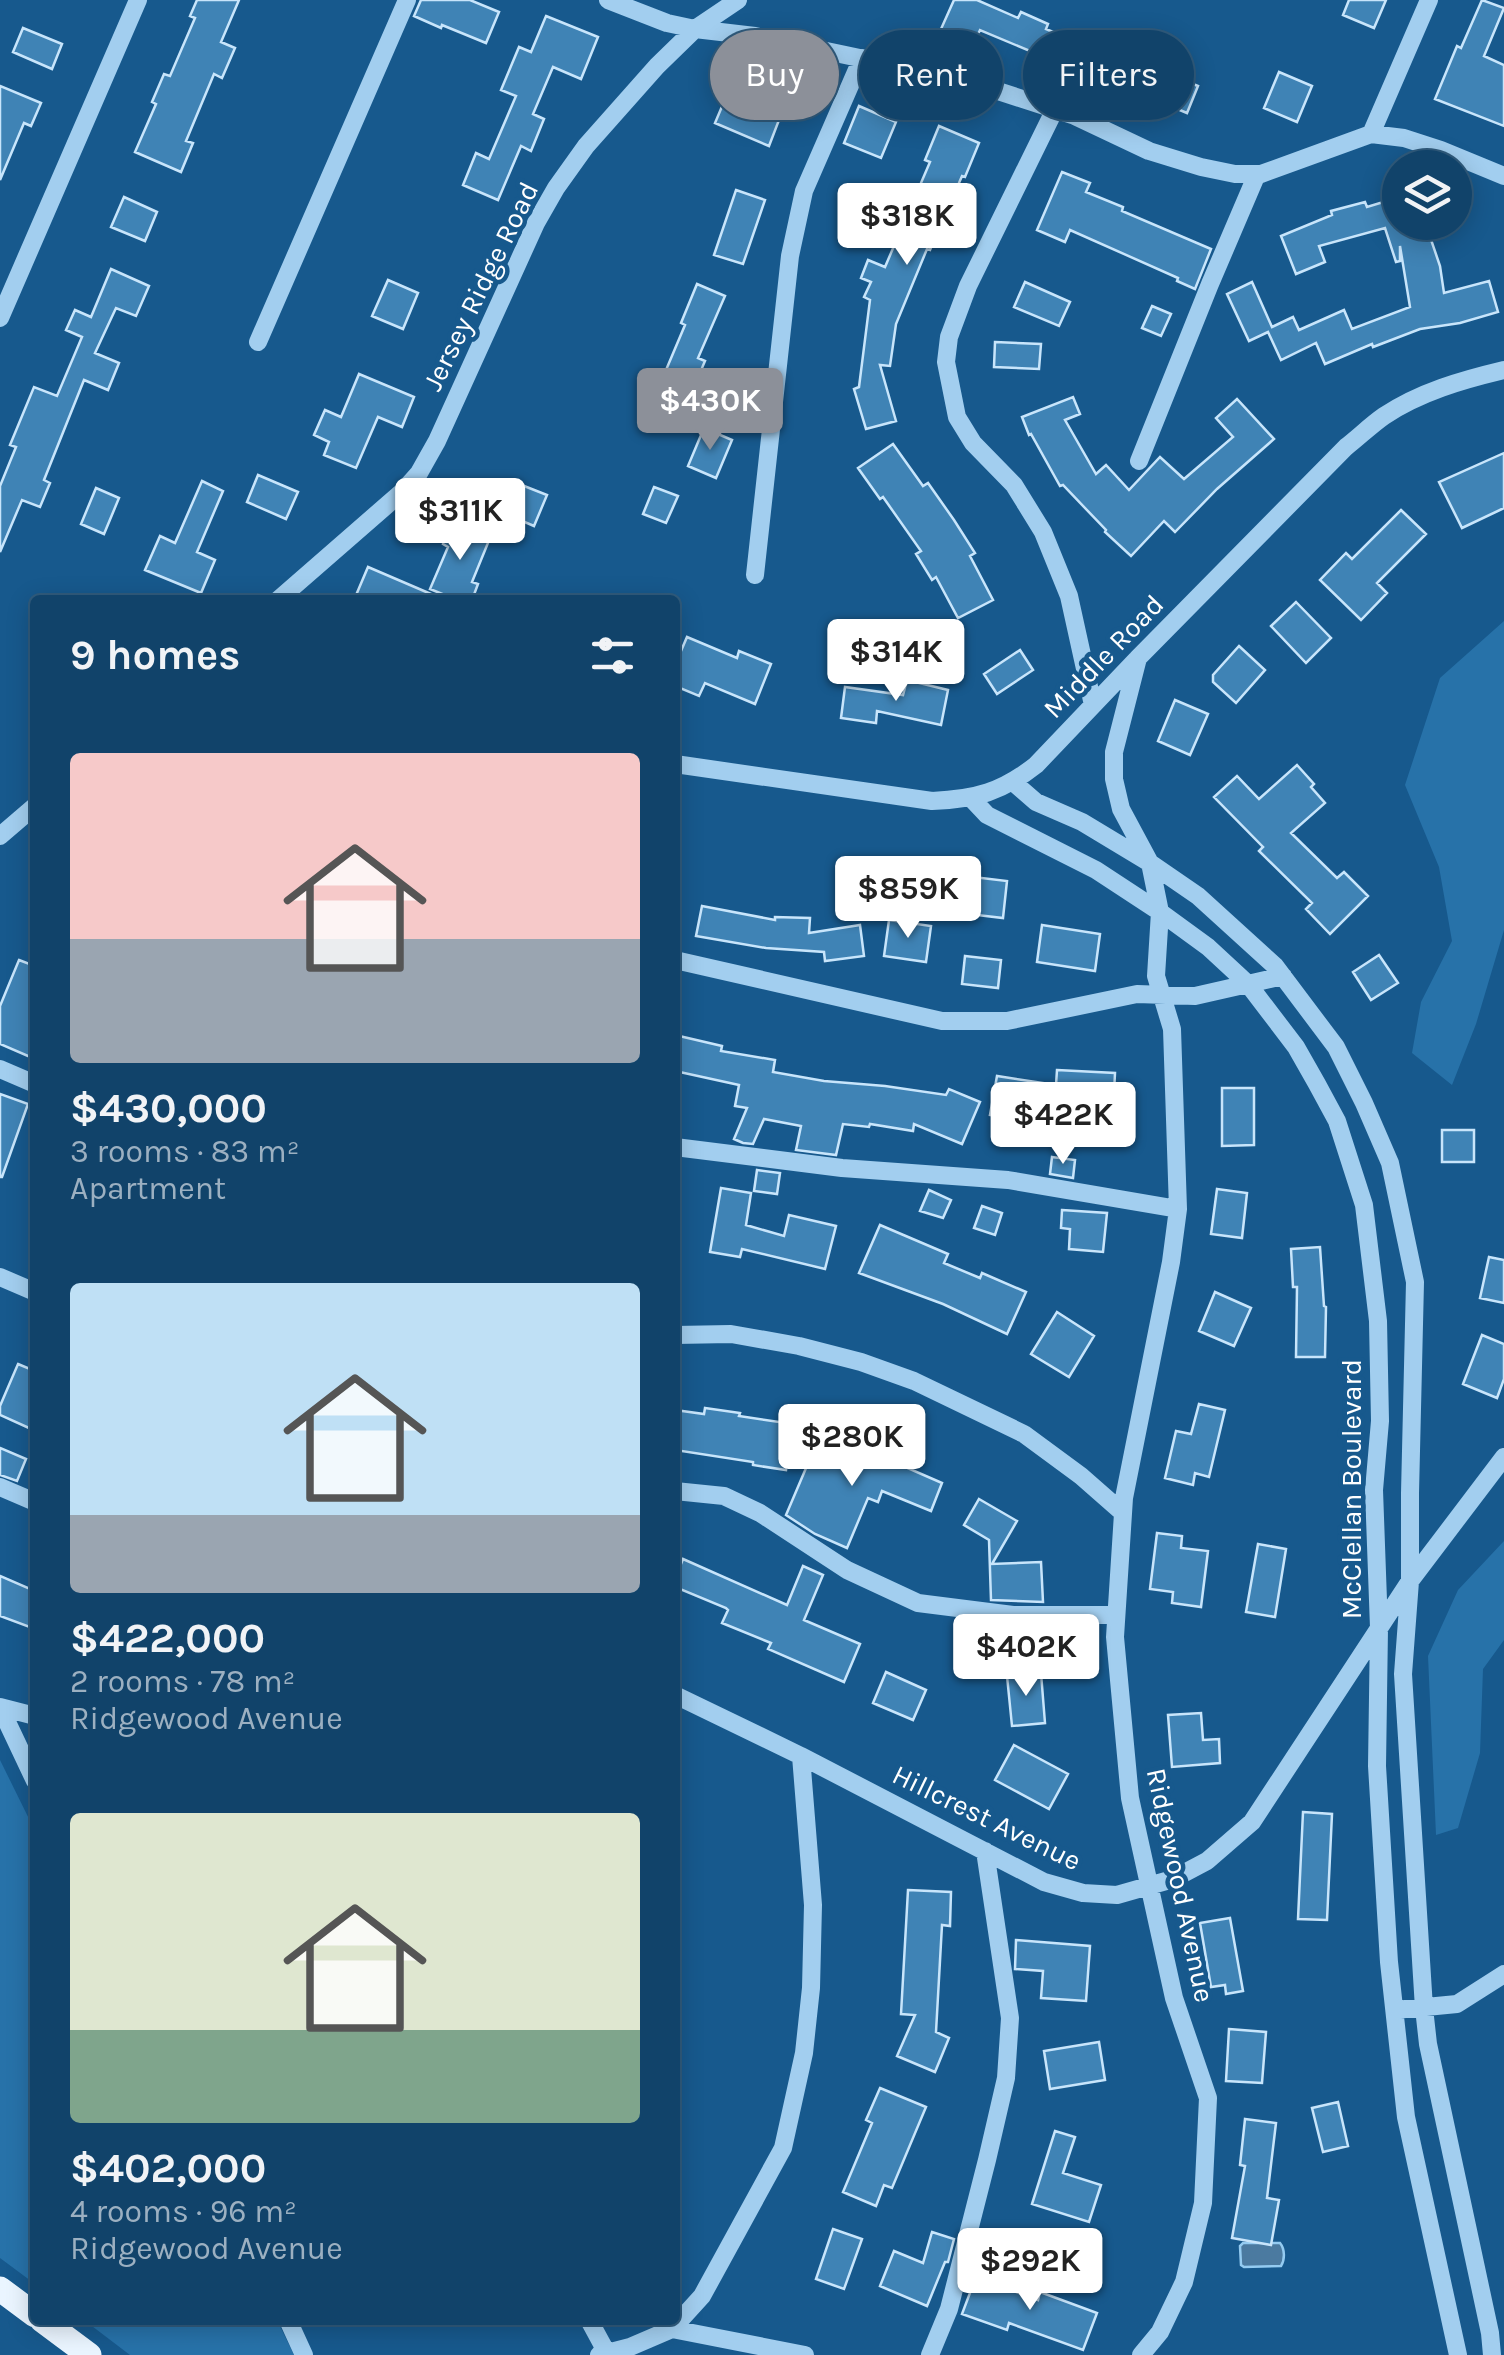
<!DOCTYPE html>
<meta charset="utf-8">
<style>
:root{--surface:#11436a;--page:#1a4a70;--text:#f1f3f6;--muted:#9cb0c1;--line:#305c7e;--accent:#8c9099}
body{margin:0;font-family:Karla,sans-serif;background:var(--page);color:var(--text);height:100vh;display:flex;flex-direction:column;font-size:38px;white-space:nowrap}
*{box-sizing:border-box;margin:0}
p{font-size:32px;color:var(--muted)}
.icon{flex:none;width:55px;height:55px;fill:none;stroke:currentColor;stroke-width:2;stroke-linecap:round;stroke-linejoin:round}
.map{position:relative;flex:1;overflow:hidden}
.sheet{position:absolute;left:30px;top:595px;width:650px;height:1730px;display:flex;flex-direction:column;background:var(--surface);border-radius:10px;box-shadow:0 5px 25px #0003,0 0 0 2px var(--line)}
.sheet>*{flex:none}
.top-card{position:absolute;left:710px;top:30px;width:642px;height:90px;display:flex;gap:20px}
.tools{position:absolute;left:1382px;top:150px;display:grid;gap:20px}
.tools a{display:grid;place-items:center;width:90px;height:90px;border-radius:50%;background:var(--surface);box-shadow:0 5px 25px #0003,0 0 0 2px var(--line);font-size:50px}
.price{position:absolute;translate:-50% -85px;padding:0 22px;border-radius:10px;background:#fff;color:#222;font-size:32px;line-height:65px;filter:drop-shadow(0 2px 5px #0008)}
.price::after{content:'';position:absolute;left:50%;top:60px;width:30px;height:22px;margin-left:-15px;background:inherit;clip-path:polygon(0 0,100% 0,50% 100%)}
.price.current{background:var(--accent);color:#fff}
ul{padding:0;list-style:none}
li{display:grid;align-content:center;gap:20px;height:530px;padding:0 40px}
li span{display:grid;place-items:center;height:310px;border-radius:10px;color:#555}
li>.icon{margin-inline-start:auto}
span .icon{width:180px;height:180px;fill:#fffc;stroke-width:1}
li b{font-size:42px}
h2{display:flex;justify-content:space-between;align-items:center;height:120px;padding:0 40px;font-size:42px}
.chip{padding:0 35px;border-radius:45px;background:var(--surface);box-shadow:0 5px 25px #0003,0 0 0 2px var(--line);font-size:35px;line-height:90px}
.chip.current{background:var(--accent);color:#fff}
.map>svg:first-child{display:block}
.green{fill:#2772a9}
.water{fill:#4b7aa0;stroke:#94cbf1;stroke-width:2.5}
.building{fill:#3f83b5;stroke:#c8e5fb;stroke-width:2.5}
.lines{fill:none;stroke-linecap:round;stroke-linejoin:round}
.minor{stroke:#a2ceef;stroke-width:18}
.major{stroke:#eaf5ff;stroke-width:25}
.labels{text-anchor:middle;stroke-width:9;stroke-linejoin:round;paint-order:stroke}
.street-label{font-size:28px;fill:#fff;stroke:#17598d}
</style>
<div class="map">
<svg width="1504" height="2355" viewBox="0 0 1504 2355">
<rect width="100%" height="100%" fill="#17598d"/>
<path class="green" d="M1504,621V930L1476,1024L1452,1085L1412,1053L1421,1002L1452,941L1439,867L1405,785L1440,678Z
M1504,1541V1640L1483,1669L1480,1753L1458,1828L1436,1835L1428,1656L1458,1590Z
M0,1760L35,1831V2284L0,2258Z
M84,2320H277L294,2355H130Z"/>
<path class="water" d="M1243,2243H1280C1285,2249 1285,2260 1281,2266L1244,2267L1241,2265L1240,2246Z"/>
<path class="building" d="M197,0H239L221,42L235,48L222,78L214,74L186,141L193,143L181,172L135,152L156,104L152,102L164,74L170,76L195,18L190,16Z
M421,0H470L499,12L486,43L442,25L441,28L414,16Z
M954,0H977L1018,18L1021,12L1048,24L1046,29L1112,57L1113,54L1167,77L1169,74L1198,86L1187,113L1088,72L1087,75L980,30L974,43L941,29Z
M1349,0H1386L1374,28L1343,15Z
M1482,0L1504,8L1484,56L1504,65V126L1435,99L1457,46L1461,48Z
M546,16L598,37L581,79L553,67L533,114L544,119L531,151L521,146L498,200L463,185L476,153L489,159L516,96L501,90L519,47L531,52Z
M23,28L62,44L52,69L13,52Z
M1279,72L1312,86L1297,122L1264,108Z
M0,86L41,103L31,126L24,123L0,180Z
M726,97L779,120L769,146L715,123Z
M859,106L896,122L881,158L844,143Z
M939,126L979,143L965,177L962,176L930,250L927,249L896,324L890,366L880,365L896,421L866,429L854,389L859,387L870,300L864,297L871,282L861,278L868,260L885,267L930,162L925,160Z
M1062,172L1090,183L1086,192L1123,207L1122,211L1211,249L1195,289L1177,281L1178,278L1070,230L1065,242L1037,230Z
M736,190L765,200L743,264L714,255Z
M124,197L157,212L145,241L111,227Z
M1400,197V222H1425L1440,266L1444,293L1489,281L1498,312L1460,323L1420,329L1373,347L1372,344L1325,364L1316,343L1281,360L1268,332L1249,341L1227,294L1252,282L1272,327L1293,317L1299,330L1344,310L1352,329L1410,307L1400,246V261L1396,262L1385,228L1319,246L1325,262L1296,274L1281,236L1332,215L1331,211L1365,202L1367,207Z
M111,269L149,286L136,316L116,308L95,353L119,363L108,390L84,380L44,480L50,483L40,507L22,500L0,552V486L16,447L10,445L34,387L57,396L82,337L66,330L75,310L91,317Z
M388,280L418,293L403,329L372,316Z
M1025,282L1070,302L1059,326L1014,307Z
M697,284L725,296L698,358L705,361L688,401L658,389L685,325L681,323Z
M1152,306L1171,314L1161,336L1142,328Z
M995,342L1041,344L1039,369L994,367Z
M359,374L414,397L402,427L378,417L356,468L324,455L329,442L314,435L325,410L341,417Z
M1073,397L1080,414L1065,420L1096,474L1106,465L1129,490L1160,457L1184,479L1233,437L1216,418L1237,399L1274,439L1217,489L1175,532L1164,521L1131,556L1105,532L1106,530L1063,485L1060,486L1031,434L1029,435L1022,417Z
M704,428L732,440L716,478L688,466Z
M893,444L923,486L928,483L954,520L975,553L970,556L993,600L958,618L936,577L932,580L916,554L921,551L883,497L880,499L858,468Z
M1504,453V508L1462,528L1439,482Z
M258,475L298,492L286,519L247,502Z
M202,481L223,491L197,552L215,560L201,593L145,570L160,536L175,543Z
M519,484L547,495L534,526L506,514Z
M654,487L678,496L666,523L643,514Z
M96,488L119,498L104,534L81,524Z
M1401,510L1426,534L1377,583L1387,593L1361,620L1320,580L1346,553L1352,559Z
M452,522L490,538L472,582L478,584L472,600H457L430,589L448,547L443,544Z
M368,567L445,600H354Z
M1296,602L1331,638L1306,663L1271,626Z
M687,637L737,658L739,651L771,664L755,704L705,683L699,696L675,686V665Z
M1239,646L1265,670L1236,703L1213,682V675Z
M1020,650L1033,670L997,694L984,674Z
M907,680L948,690L941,725L877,711L876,723L841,718L845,687L903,695Z
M1175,700L1208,714L1190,755L1158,741Z
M1297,765L1314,784L1311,787L1325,803L1291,833L1337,878L1344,872L1368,896L1330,934L1306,909L1312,903L1259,851L1263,847L1214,797L1237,776L1259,799Z
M965,876L1007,881L1003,918L960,913Z
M702,906L775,920V917L810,918L809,933L860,925L864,956L825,961L824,952L766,948L696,936Z
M889,920L931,926L926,962L884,956Z
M1042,925L1100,934L1095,971L1037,962Z
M1379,955L1398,983L1371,1000L1353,972Z
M965,956L1001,960L998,988L962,984Z
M19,960L35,966V1059L0,1044V1006Z
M675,1035L722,1046L721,1051L775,1060L773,1072L824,1081L885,1086L946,1095L949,1089L980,1102L962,1144L914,1124L913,1131L870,1124L869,1127L843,1124L836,1155L796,1150L801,1126L764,1119L753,1144L743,1143L734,1139L747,1108L735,1106L739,1085L675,1071Z
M1057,1070L1115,1073L1113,1115L1032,1110L1030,1121L990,1115L997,1076L1056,1085Z
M1222,1088H1254V1145L1222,1146Z
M0,1094L28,1104L2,1177H0Z
M1442,1130H1474V1162H1442Z
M1052,1157L1075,1160L1073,1178L1050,1174Z
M757,1170L780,1173L777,1194L754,1191Z
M721,1188L751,1193L746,1225L784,1236L789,1215L836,1226L825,1269L742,1249L740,1257L710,1252Z
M1217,1189L1247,1193L1242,1238L1211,1234Z
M929,1190L951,1200L943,1218L920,1211Z
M982,1206L1002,1213L995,1235L974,1228Z
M1062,1210L1107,1213L1103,1252L1069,1249L1070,1229L1061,1228Z
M880,1225L948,1254L944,1263L980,1278L982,1273L1026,1292L1007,1334L943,1304L859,1273Z
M1320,1247L1324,1306L1326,1307L1325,1357H1296L1297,1287H1293L1291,1249Z
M1489,1257L1504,1260V1303L1480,1298Z
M1215,1292L1251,1308L1234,1346L1199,1331Z
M1057,1312L1094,1336L1069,1377L1031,1354Z
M1482,1335L1504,1344V1379L1497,1398L1463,1384Z
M18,1364L35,1371V1414L29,1428L0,1415V1406Z
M1199,1404L1225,1410L1209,1477L1195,1473L1193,1485L1165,1478L1176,1431L1191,1434Z
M705,1408L740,1413L739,1416L793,1424L786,1470L753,1465V1462L675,1450V1410L704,1414Z
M821,1433L861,1450L862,1448L942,1483L931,1511L882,1491L878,1502L868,1498L847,1548L815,1534L786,1515Z
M0,1448L26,1459L17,1481L0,1475Z
M979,1499L1017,1521L992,1564L1041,1562L1043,1602L991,1600L989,1540L964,1525Z
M1157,1533L1182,1536L1181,1548L1208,1551L1201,1607L1172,1603L1173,1592L1150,1589Z
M1258,1544L1286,1549L1275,1617L1246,1612Z
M683,1559L787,1605L803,1566L823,1575L804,1620L860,1644L844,1682L768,1649L771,1643L722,1623L728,1610L726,1608L675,1587V1579Z
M0,1576L35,1591V1629L0,1616Z
M886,1672L926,1690L913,1720L873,1703Z
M1041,1673L1045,1723L1012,1726L1007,1676Z
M1201,1713L1203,1740L1219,1739L1220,1763L1172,1767L1168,1715Z
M1014,1745L1068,1774L1049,1809L995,1780Z
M1303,1812L1332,1814L1327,1920L1298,1919Z
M908,1890L951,1892L950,1926L942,1925L936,2032L949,2038L935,2072L897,2056L915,2015L901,2014Z
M1230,1918L1243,1991L1226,1994L1225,1985L1211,1987L1200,1923Z
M1016,1940L1090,1946L1086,2001L1041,1998L1043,1971L1015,1969Z
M1229,2029L1266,2032L1262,2083L1226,2081Z
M1099,2042L1105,2080L1050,2089L1044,2051Z
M880,2088L926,2107L892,2188L884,2185L876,2206L843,2192L872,2123L866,2120Z
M1338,2102L1348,2146L1323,2152L1312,2108Z
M1245,2119L1276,2123L1267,2198L1279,2200L1271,2245L1232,2238L1245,2166L1240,2165Z
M1055,2131L1075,2137L1063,2173L1101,2185L1089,2222L1032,2204Z
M833,2229L862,2239L844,2289L816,2279Z
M932,2232L954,2239L948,2262H945L927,2306L880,2286L894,2251L923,2263Z
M976,2277L1038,2300L1040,2292L1097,2313L1083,2350L1009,2323L1007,2330L962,2314Z"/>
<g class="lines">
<path class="minor" d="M608,0L667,23L695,29L755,36L964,80L1075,116L1149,151L1201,167L1235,174H1261L1371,134L1404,138L1441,150L1504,176
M1055,109L968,286L949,337L946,362L957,417L973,443L1014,485L1043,532L1069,596L1093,705
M1371,134L1429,0
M0,318L138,0
M258,342L407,0
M1139,461L1210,284L1257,174
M755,575L790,256L804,191L862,58
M278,600L403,491L419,473L437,441L536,223L556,188L586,146L657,66L695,29L738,0
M1138,658L1114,752V779L1121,809L1150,863L1160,912L1156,976L1172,1029L1178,1209L1171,1262L1124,1498L1115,1637L1130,1798L1174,1998L1208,2098L1203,2203L1184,2282L1160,2332L1141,2355
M675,764L932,801C976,799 1002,792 1036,765L1138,658L1346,447C1359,437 1371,425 1384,416C1420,392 1462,380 1504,370
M1013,782L1036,802L1082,822L1150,863L1198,896L1275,966L1336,1047L1364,1103L1390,1163L1415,1282L1410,1493V1581L1403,1674L1424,2008L1428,2044L1490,2333L1492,2355
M971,798L987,815L1096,870L1160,912L1208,947L1248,984L1296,1047L1317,1084L1337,1121L1364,1205L1378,1321L1380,1421L1374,1490L1379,1628L1377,1766L1389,1962L1406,2117L1458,2355
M0,836L35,806
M675,960L942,1021H1007L1137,994L1195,996L1283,976
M0,1069L35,1084
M675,1147L842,1168L1008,1180L1178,1209
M0,1277L35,1292
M675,1335L731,1334L799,1346L861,1362L914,1381L1024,1434L1081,1476L1122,1512
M0,1487L35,1502
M675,1491L724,1496L760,1513L847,1570L918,1603L1013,1615H1116
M675,1695L801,1756L1044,1882L1083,1893L1117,1895L1173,1879L1207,1861L1252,1822L1410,1581L1504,1457
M0,1707L35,1781
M0,1707L35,1716
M1395,2010L1457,2004L1504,1974
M288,2320L304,2355
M589,2320L608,2355
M672,2329L702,2296L783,2148L804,2053L811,1988L813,1905L801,1756
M599,2355L630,2347L672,2329L805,2355
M930,2355L949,2309L987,2160L1006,2078L1010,2018L985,1851"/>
<path class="major" d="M0,2289L35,2315
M42,2320L89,2355"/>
</g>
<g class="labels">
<g class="street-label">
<text transform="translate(480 286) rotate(-64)" y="10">Jersey Ridge Road</text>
<text transform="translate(1103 656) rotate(-46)" y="10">Middle Road</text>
<text transform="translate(1351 1489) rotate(-90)" y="10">McClellan Boulevard</text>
<text transform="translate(987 1817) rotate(26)" y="10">Hillcrest Avenue</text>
<text transform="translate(1181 1885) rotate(78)" y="10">Ridgewood Avenue</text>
</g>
</g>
</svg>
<div class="tools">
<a><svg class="icon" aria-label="layers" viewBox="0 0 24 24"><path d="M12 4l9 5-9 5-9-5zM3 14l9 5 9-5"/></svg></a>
</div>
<b class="price" style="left:907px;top:268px">$318K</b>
<b class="price current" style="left:710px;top:453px">$430K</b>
<b class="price" style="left:460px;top:563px">$311K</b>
<b class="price" style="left:896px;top:704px">$314K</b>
<b class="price" style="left:908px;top:941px">$859K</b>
<b class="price" style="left:1063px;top:1167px">$422K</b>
<b class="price" style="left:852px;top:1489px">$280K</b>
<b class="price" style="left:1026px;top:1699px">$402K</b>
<b class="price" style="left:1030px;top:2313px">$292K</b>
<div class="top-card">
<a class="chip current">Buy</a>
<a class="chip">Rent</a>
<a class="chip">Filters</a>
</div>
<section class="sheet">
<h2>9 homes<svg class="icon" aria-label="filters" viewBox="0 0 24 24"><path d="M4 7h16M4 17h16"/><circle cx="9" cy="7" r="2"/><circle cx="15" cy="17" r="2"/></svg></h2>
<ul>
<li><span style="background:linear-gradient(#f6c9c9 60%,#9aa5b1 0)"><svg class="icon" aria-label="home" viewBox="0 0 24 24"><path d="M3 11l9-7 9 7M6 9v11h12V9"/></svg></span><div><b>$430,000</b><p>3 rooms · 83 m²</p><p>Apartment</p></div></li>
<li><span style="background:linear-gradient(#bfe0f5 75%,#9aa5b1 0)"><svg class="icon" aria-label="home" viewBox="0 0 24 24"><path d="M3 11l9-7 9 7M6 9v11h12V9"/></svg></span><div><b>$422,000</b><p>2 rooms · 78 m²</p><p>Ridgewood Avenue</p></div></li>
<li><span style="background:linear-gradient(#dfe7d0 70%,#7fa58c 0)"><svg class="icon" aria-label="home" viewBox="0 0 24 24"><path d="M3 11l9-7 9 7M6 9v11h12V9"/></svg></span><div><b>$402,000</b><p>4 rooms · 96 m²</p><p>Ridgewood Avenue</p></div></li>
</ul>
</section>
</div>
